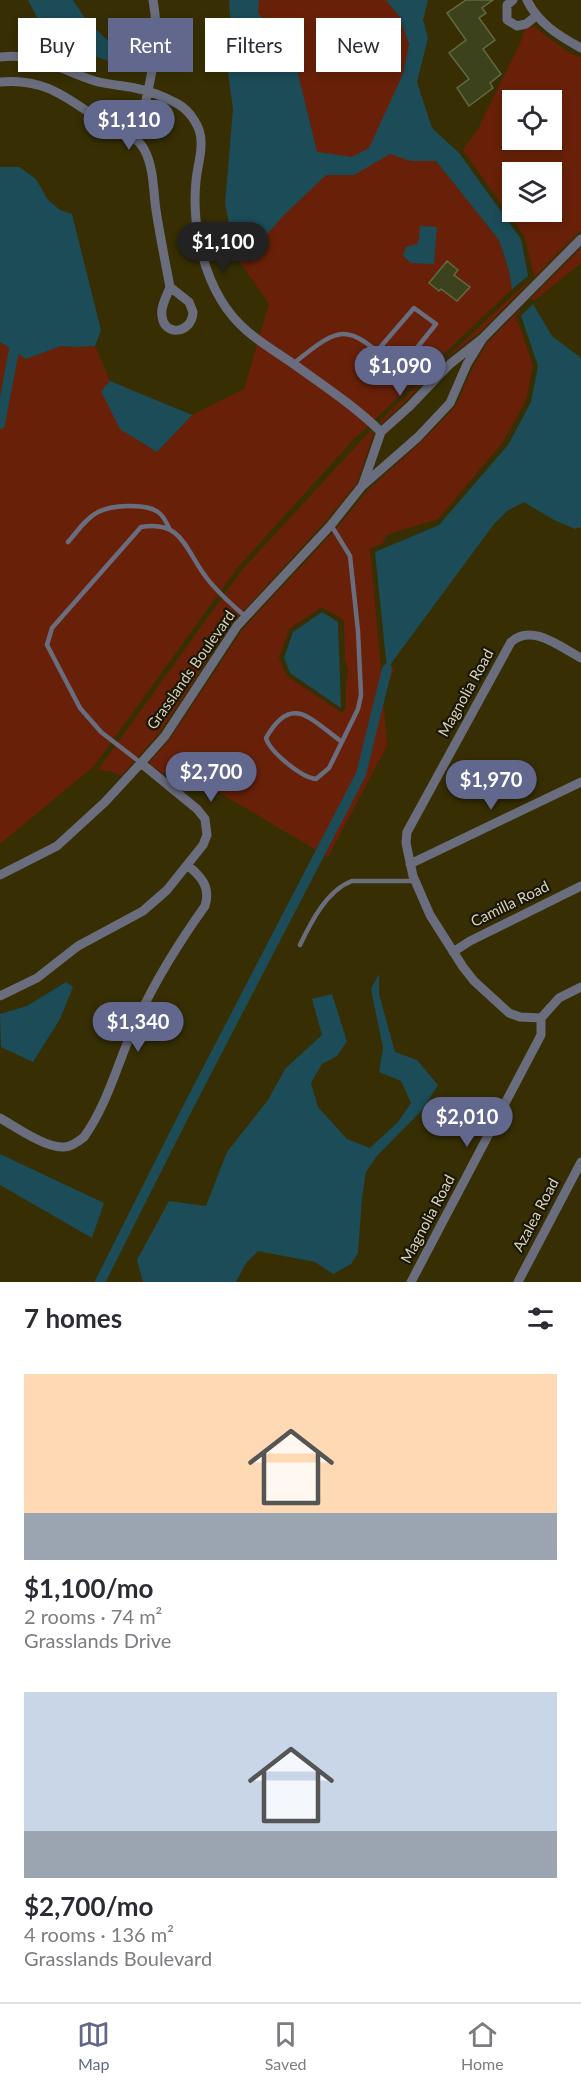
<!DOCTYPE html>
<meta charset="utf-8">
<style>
:root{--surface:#fff;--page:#f2f2f3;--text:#2b2b33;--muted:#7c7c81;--line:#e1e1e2;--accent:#62678d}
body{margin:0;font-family:Lato,sans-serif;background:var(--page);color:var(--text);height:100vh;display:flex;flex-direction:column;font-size:22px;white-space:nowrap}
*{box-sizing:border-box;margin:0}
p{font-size:20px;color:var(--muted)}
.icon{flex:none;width:33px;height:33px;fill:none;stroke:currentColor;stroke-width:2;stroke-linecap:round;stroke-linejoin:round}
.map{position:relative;height:1282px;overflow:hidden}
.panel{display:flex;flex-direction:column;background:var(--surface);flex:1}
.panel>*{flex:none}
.banner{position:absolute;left:18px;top:18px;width:546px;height:54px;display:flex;gap:12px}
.buttons{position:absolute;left:502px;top:90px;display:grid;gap:12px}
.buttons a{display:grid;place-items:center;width:60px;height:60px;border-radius:0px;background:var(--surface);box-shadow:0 3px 9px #0003;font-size:30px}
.price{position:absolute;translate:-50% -51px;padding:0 14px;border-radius:21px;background:var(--accent);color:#fff;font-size:20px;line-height:39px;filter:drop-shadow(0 2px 3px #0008)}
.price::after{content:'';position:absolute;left:50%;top:36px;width:18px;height:14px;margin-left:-9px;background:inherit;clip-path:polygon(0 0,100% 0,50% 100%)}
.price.current{background:#222;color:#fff}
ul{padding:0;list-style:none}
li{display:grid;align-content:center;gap:12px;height:318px;padding:0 24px}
li span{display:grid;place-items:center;height:186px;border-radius:0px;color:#555}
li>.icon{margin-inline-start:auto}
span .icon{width:108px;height:108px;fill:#fffc;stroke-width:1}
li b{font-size:26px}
h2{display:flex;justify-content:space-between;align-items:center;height:72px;padding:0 24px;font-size:26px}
.tag{padding:0 21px;border-radius:0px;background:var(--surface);box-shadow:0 3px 9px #0003;font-size:21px;line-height:54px}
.tag.current{background:var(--accent);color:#fff}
.tabs{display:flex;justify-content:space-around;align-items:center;height:84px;border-top:2px solid var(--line);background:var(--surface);font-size:16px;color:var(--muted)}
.tabs a{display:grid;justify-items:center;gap:3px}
.tabs .current{color:var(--accent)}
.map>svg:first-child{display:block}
.green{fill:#682108;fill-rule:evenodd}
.water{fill:#1b4c58}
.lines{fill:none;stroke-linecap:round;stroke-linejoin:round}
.canal{stroke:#1b4c58;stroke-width:10}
.building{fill:#3c431c;stroke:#626a42;stroke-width:1.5}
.lane{stroke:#6a6d7e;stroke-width:4.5}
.street{stroke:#6a6d7e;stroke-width:9}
.labels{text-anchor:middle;stroke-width:4.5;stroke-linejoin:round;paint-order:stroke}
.street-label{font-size:15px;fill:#d8d3bd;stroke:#1b1706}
</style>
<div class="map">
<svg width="581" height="1282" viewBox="0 0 581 1282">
<rect width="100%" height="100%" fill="#372f03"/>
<path class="green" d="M229,0H386L399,16L409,44L403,74L436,161L499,240L509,271L512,289L353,440L238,567L94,766L0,844V342L26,359L61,346L76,347L95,346L110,381L102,391L157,452L192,415L244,389L269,304L236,256L225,204L233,109L226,58L232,46Z
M533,26L568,52L581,58V230L481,331L445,360L405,402L381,424L379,422L515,293L532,279L534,277L525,237L463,150L478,129L522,39L524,30ZM513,100H552V140H513ZM513,172H552V212H513Z
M581,248V263L535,300L530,299Z
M521,308L515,318L520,327L533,366L526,400L503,442L438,519L386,535L383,543L370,549L381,669L384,673H389L396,665L383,697L387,746L328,857L173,765L163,774L149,763L170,739L242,630L336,529L368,490L422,441L455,407L473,367L488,342ZM322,607L341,618L344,622L345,658L348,672L346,684V709L342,713L287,676L279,658L289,629Z
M371,430L374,433L357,483L326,521L232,623L160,732L121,776L110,771L98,770L242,570Z"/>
<path class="water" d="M28,0H73L86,20L118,50L114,63L48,39Z
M229,0H259L258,13L293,53L317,152L352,157L369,148L403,74L409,44L399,16L386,0H428L423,20L428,38L417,82L432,128L459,153L521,239L528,276L512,289L509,271L499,240L436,161H411L390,154L354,175H326L284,215L245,259L236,256L225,204L233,109L226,58L232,46Z
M0,167H19L36,179L48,200L60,210L72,214L101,330L95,346L76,347L61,346L26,359L0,342Z
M420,226L437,227L434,264L411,263L403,256L406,247L417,244L419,240Z
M533,304L552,336L581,358V527L575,529L554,520L524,502L507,511L494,524L387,669L375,552L439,525L508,445L531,402L538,366L521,316Z
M110,381L192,415L157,452L120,429L101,391Z
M322,612L338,622L341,708L290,673L284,658L293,632Z
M379,974V994L395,1052L417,1060L438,1085L422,1110L376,1157L366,1172L362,1198L358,1253L351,1264L333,1274L315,1262L258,1251L246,1263L236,1282H143L137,1260L169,1201L206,1206L227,1152L268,1100L285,1069L322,1035L312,999L332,994L347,1041L337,1056L322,1064L311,1083L318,1107L347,1139L370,1148L398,1122L411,1103L401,1081L379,1072L383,1048L371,989Z
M66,982L73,987L60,1019L33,1062L1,1047L0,1014L27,1006Z
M0,1154L104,1203L92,1238L0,1185Z"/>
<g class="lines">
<path class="canal" d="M0,424L14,350
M100,1282L183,1117L361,774L387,669"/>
</g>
<path class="building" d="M466,0H493L482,8L486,13L479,18L495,40L483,49L501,74L490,83L493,88L469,106L457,88L469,79L449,53L466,40L447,13Z
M447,261L458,270L454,275L470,287L457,301L441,289L439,291L429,283Z"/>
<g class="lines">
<path class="lane" d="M293,364C346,320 347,327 398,368L404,364L436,324L414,308L377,351
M331,525L350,556L358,631L361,695L358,709L334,758L329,768L316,779C302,778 270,752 266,738C292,692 311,720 342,742
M68,542C77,532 86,518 98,512C111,505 146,503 158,512C164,516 166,522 169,528
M141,763L101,732L80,708L47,645L52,628L141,527C183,520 185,550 206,577C217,592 232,605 246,617
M300,945C311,922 327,890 352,881H415"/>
<path class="street" d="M513,0L507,5V20L517,26L526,24L536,16
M527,0C538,23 559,36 581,48
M0,57C40,52 59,70 95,81C108,85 122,85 135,88C150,91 165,97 178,104C190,111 201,127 201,141C202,154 197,168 196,181C192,220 201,267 221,300C240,332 265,344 295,365C324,386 356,407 381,432
M0,82C48,77 71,102 108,125C122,133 138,136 145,151C154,169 153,190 156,210C160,236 165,261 170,287
M137,139C147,94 162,46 153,0
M170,287L189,302L193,312C192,334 164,337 162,316C160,307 167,296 170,287Z
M363,484L381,432L410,406L450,364L483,338L581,239
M141,763L197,809L205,819L207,835L203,845L187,865
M410,864L581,782
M0,875L57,846L105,802L141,763L165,736L237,626L331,525L362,486L418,437L450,403L467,364L483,338
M453,952L470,941L581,886
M0,996L37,978L78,946L143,911L167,890L187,865C201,876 211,887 205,906C177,945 153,984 133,1029C117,1065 107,1105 84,1137C78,1142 70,1148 62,1147C44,1147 16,1127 0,1118
M541,1018L520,1017L509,1013L474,981L463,967L430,915L413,876L406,843L407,832L511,642C532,623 560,647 581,658
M541,1018L559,998L581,987
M411,1282L541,1035V1018
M518,1282L581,1162"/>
</g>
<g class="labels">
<g class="street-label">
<text transform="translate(191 670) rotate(-55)" y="5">Grasslands Boulevard</text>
<text transform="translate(466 693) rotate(-61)" y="5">Magnolia Road</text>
<text transform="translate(510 904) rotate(-26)" y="5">Camilla Road</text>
<text transform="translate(536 1215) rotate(-62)" y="5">Azalea Road</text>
<text transform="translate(428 1219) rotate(-62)" y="5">Magnolia Road</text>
</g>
</g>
</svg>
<div class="buttons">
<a><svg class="icon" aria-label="locate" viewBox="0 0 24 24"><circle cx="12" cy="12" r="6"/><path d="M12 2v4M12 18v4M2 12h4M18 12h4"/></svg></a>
<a><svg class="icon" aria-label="layers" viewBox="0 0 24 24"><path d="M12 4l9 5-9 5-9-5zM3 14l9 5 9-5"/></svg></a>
</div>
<b class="price" style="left:129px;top:151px">$1,110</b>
<b class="price current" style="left:223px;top:273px">$1,100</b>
<b class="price" style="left:400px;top:397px">$1,090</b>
<b class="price" style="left:211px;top:803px">$2,700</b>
<b class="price" style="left:491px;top:811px">$1,970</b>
<b class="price" style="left:138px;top:1053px">$1,340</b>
<b class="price" style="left:467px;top:1148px">$2,010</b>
<div class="banner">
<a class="tag">Buy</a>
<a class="tag current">Rent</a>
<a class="tag">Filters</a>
<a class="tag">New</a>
</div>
</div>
<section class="panel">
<h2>7 homes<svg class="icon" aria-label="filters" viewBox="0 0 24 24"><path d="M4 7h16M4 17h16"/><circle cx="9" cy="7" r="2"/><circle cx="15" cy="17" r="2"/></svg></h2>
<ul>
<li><span style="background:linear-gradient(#ffd9b3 75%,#9aa5b1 0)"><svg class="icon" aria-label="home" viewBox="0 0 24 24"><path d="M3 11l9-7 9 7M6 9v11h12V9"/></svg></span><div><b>$1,100/mo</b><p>2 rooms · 74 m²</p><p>Grasslands Drive</p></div></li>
<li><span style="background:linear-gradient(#c9d6e8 75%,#9aa5b1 0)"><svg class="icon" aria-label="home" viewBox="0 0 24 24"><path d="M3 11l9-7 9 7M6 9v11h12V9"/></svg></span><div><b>$2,700/mo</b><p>4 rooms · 136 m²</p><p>Grasslands Boulevard</p></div></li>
</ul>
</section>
<nav class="tabs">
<a class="current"><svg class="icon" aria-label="map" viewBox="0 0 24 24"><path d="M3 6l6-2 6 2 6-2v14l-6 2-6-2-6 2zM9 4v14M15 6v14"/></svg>Map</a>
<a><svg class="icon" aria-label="saved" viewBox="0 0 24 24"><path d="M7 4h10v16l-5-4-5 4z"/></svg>Saved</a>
<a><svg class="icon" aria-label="home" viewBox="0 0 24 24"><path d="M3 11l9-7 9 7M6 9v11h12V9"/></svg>Home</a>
</nav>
